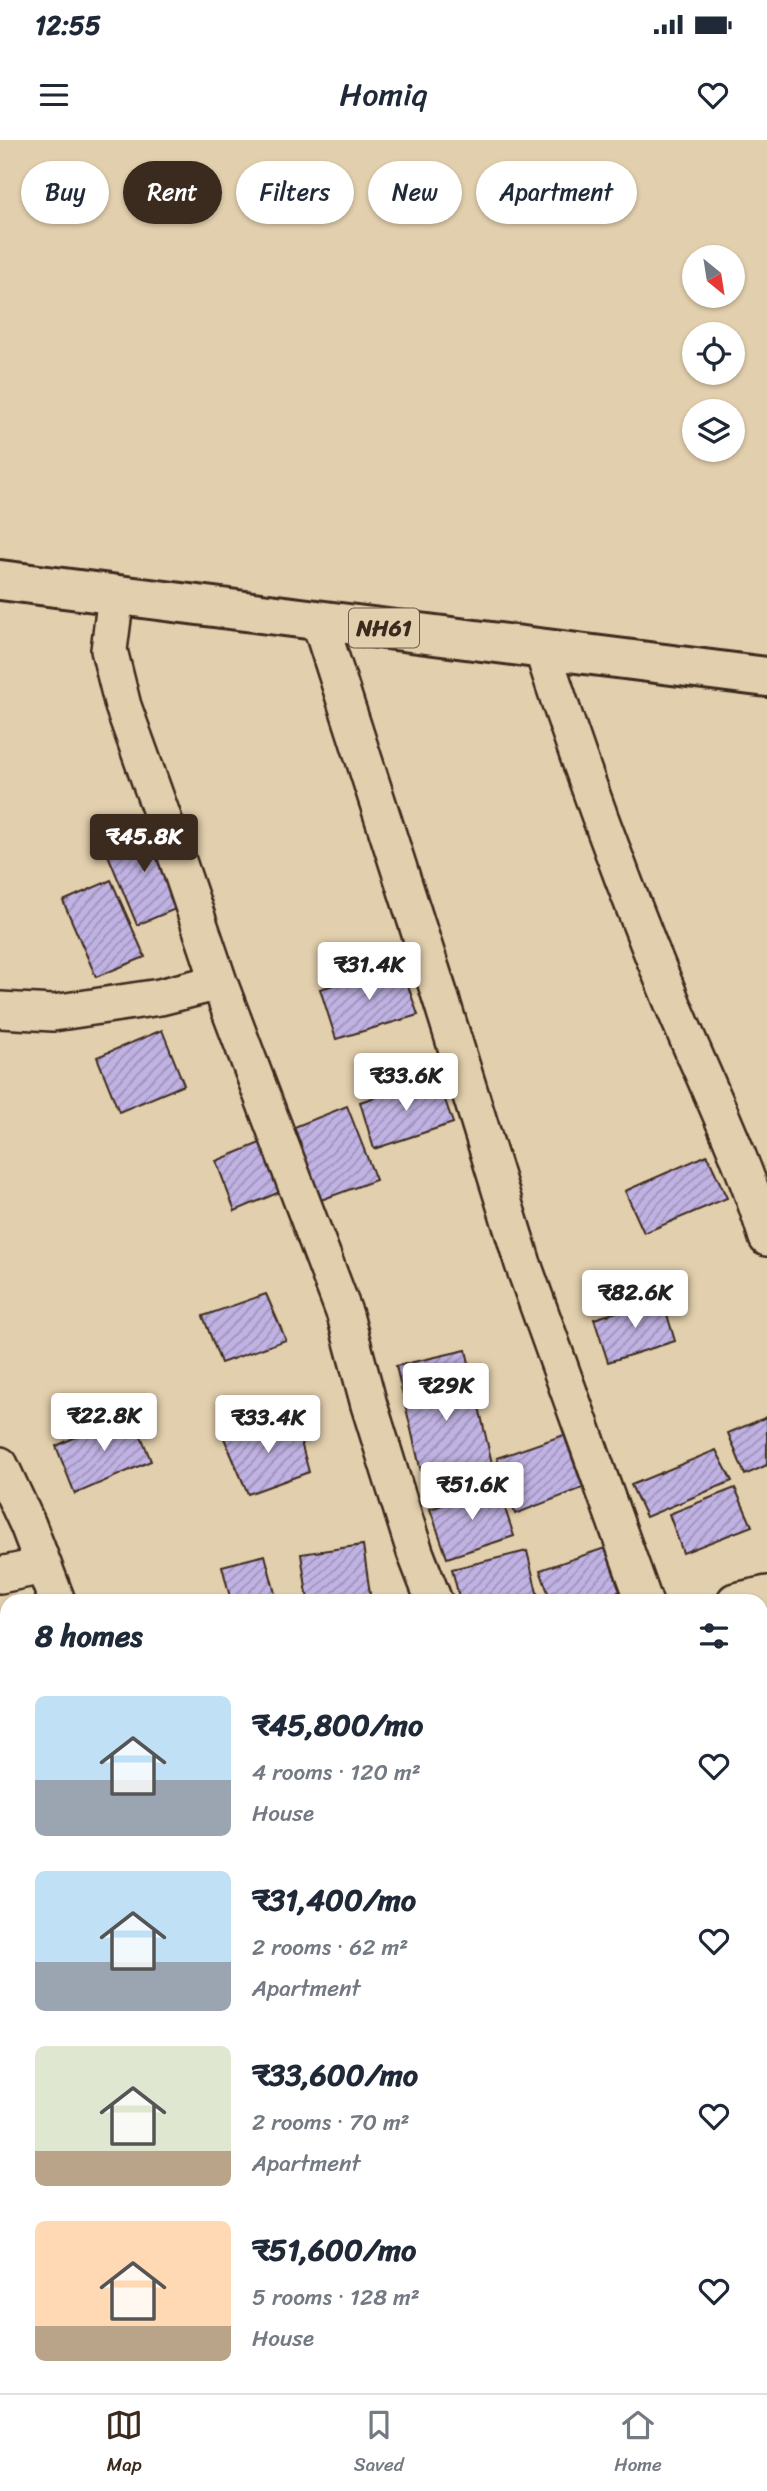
<!DOCTYPE html>
<meta charset="utf-8">
<style>
:root{--surface:#fff;--page:#f6f6f7;--text:#1f2937;--muted:#747a83;--line:#e0e1e3;--accent:#3b2a1e}
body{margin:0;font-family:Sriracha,sans-serif;background:var(--page);color:var(--text);height:100vh;display:flex;flex-direction:column;font-size:26px;white-space:nowrap}
*{box-sizing:border-box;margin:0}
p{font-size:23px;color:var(--muted)}
.icon{flex:none;width:38px;height:38px;fill:none;stroke:currentColor;stroke-width:2;stroke-linecap:round;stroke-linejoin:round}
.map{position:relative;flex:1;overflow:hidden}
.details{position:absolute;left:0px;top:1454px;width:768px;height:800px;display:flex;flex-direction:column;background:var(--surface);border-radius:21px 21px 0 0;box-shadow:0 2px 5px #0004}
.details>*{flex:none}
.top-card{position:absolute;left:21px;top:21px;width:726px;height:63px;display:flex;gap:14px}
.needle{width:46px;rotate:150deg}
.controls{position:absolute;left:682px;top:105px;display:grid;gap:14px}
.controls a{display:grid;place-items:center;width:63px;height:63px;border-radius:50%;background:var(--surface);box-shadow:0 2px 5px #0004;font-size:35px}
.price{position:absolute;translate:-50% -60px;padding:0 16px;border-radius:7px;background:#fff;color:#222;font-size:23px;line-height:46px;filter:drop-shadow(0 2px 4px #0008)}
.price::after{content:'';position:absolute;left:50%;top:42px;width:21px;height:16px;margin-left:-10px;background:inherit;clip-path:polygon(0 0,100% 0,50% 100%)}
.price.active{background:var(--accent);color:#fff}
ul{padding:0;list-style:none}
li{display:flex;align-items:center;gap:21px;height:175px;padding:0 35px}
li span{display:grid;place-items:center;flex:none;width:196px;height:140px;border-radius:10px;color:#555}
li>.icon{margin-inline-start:auto}
span .icon{width:84px;height:84px;fill:#fffc;stroke-width:1}
li b{font-size:30px}
h2{display:flex;justify-content:space-between;align-items:center;height:84px;padding:0 35px;font-size:30px}
.pill{padding:0 24px;border-radius:32px;background:var(--surface);box-shadow:0 2px 5px #0004;font-size:24px;line-height:63px}
.pill.active{background:var(--accent);color:#fff}
.status{display:flex;justify-content:space-between;align-items:center;height:49px;padding:0 35px;background:var(--surface);direction:ltr}
.status svg{height:19px;fill:currentColor}
header{display:flex;justify-content:space-between;align-items:center;height:91px;padding:0 35px;background:var(--surface);font-size:32px;font-weight:600}
.tab-bar{display:flex;justify-content:space-around;align-items:center;height:98px;border-top:2px solid var(--line);background:var(--surface);font-size:19px;color:var(--muted)}
.tab-bar a{display:grid;justify-items:center;gap:4px}
.tab-bar .active{color:var(--accent)}
.map>svg:first-child{display:block}
.building{fill:url(#building-hatch);stroke:#3b2a1e;stroke-width:2}
.lines{fill:none;stroke-linecap:round;stroke-linejoin:round}
.street-casing{stroke:#3b2a1e;stroke-width:40}
.highway-casing{stroke:#3b2a1e;stroke-width:44}
.street{stroke:#e2cfad;stroke-width:35}
.highway{stroke:#e2cfad;stroke-width:38}
.labels{text-anchor:middle;stroke-width:7;stroke-linejoin:round;paint-order:stroke}
.shield{fill:#e2cfad;stroke:#6d5c49;stroke-width:2}
.shield-label{font-size:23px;font-weight:bold;fill:#3b2a1e}
</style>
<div class="status"><b>12:55</b><svg viewBox="0 0 49 12"><path d="M0 12V9h3v3zM5 12V6h3v6zM10 12V3h3v9zM15 12V0h3v12zM26 1h20v11H26zM47 4h2v5h-2z"/></svg></div>
<header><svg class="icon" aria-label="menu" viewBox="0 0 24 24"><path d="M4 6h16M4 12h16M4 18h16"/></svg>Homiq<svg class="icon" aria-label="heart" viewBox="0 0 24 24"><path d="M12 20l-8-8c-3-5 5-10 8-4 3-6 11-1 8 4z"/></svg></header>
<div class="map">
<svg width="767" height="2253" viewBox="0 0 767 2253">
<defs>
<pattern id="building-hatch" width="6" height="6" patternUnits="userSpaceOnUse" patternTransform="scale(1.75)"><rect width="6" height="6" fill="#c0b2e3"/><path d="M-1 1l2-2M0 6l6-6M5 7l2-2" fill="none" stroke="#9d91b7"/></pattern>
</defs>
<rect width="100%" height="100%" fill="#e2cfad"/>
<filter id="ink" filterUnits="userSpaceOnUse"><feTurbulence type="fractalNoise" baseFrequency=".0143" numOctaves="2"/><feDisplacementMap in="SourceGraphic" scale="14" xChannelSelector="R" yChannelSelector="G"/><feConvolveMatrix kernelMatrix="1 2 1 2 8 2 1 2 1" color-interpolation-filters="sRGB"/></filter>
<g filter="url(#ink)">
<path class="building" d="M149,683L185,765L137,785L103,703Z
M111,740L145,817L96,837L63,761Z
M401,825L418,875L336,899L320,849Z
M162,890L184,945L119,972L97,917Z
M437,937L453,983L374,1009L360,962Z
M347,966L376,1040L321,1060L292,988Z
M270,999L289,1048L235,1071L216,1021Z
M707,1015L727,1058L644,1093L625,1051Z
M266,1154L286,1200L221,1223L203,1176Z
M662,1158L675,1201L608,1222L594,1179Z
M466,1210L496,1341L427,1357L396,1226Z
M131,1271L151,1321L75,1354L56,1306Z
M294,1276L309,1332L248,1354L224,1298Z
M767,1277V1325L745,1335L728,1293Z
M564,1295L583,1348L515,1374L497,1318Z
M716,1310L732,1341L646,1377L631,1345Z
M498,1347L514,1396L447,1418L430,1369Z
M735,1348L752,1386L683,1413L669,1374Z
M363,1405L371,1461H308L301,1414Z
M605,1408L620,1451L603,1461H551L540,1430Z
M527,1411L539,1461H460L452,1429Z
M265,1415L277,1461H231L222,1426Z
M0,1574L7,1598V1620L0,1622Z"/>
<g class="lines">
<g class="street-casing">
<path id="street" d="M116,455L109,510L123,566L166,686L219,842L345,1175L369,1265L415,1412L434,1461
M319,480L441,859L523,1124L644,1461
M542,509C581,629 625,749 674,867C706,943 743,1018 767,1098
M0,870L53,873L160,857L219,842
M0,1325L28,1385L57,1461
M0,1435L43,1426
M735,1461L767,1454
M365,2247L368,2253
M714,2247L716,2253"/>
</g>
<g class="highway-casing">
<path id="highway" d="M0,440L767,537"/>
</g>
<use href="#street" class="street"/>
<use href="#highway" class="highway"/>
</g>
</g>
<g class="labels">
<rect class="shield" x="349" y="468.5" width="70" height="39" rx="5"/>
<g class="shield-label">
<text x="384" y="496">NH61</text>
</g>
</g>
</svg>
<div class="controls">
<a><svg class="needle" viewBox="-14 -14 28 28"><path d="M0-13l5 13h-10z" fill="#e53935"/><path d="M0 13l5-13h-10z" fill="#747a83"/></svg></a>
<a><svg class="icon" aria-label="locate" viewBox="0 0 24 24"><circle cx="12" cy="12" r="6"/><path d="M12 2v4M12 18v4M2 12h4M18 12h4"/></svg></a>
<a><svg class="icon" aria-label="layers" viewBox="0 0 24 24"><path d="M12 4l9 5-9 5-9-5zM3 14l9 5 9-5"/></svg></a>
</div>
<b class="price active" style="left:144px;top:734px">₹45.8K</b>
<b class="price" style="left:369px;top:862px">₹31.4K</b>
<b class="price" style="left:406px;top:973px">₹33.6K</b>
<b class="price" style="left:635px;top:1190px">₹82.6K</b>
<b class="price" style="left:446px;top:1283px">₹29K</b>
<b class="price" style="left:104px;top:1313px">₹22.8K</b>
<b class="price" style="left:268px;top:1315px">₹33.4K</b>
<b class="price" style="left:472px;top:1382px">₹51.6K</b>
<div class="top-card">
<a class="pill">Buy</a>
<a class="pill active">Rent</a>
<a class="pill">Filters</a>
<a class="pill">New</a>
<a class="pill">Apartment</a>
</div>
<section class="details">
<h2>8 homes<svg class="icon" aria-label="filters" viewBox="0 0 24 24"><path d="M4 7h16M4 17h16"/><circle cx="9" cy="7" r="2"/><circle cx="15" cy="17" r="2"/></svg></h2>
<ul>
<li><span style="background:linear-gradient(#bfe0f5 60%,#9aa5b1 0)"><svg class="icon" aria-label="home" viewBox="0 0 24 24"><path d="M3 11l9-7 9 7M6 9v11h12V9"/></svg></span><div><b>₹45,800/mo</b><p>4 rooms · 120 m²</p><p>House</p></div><svg class="icon" aria-label="heart" viewBox="0 0 24 24"><path d="M12 20l-8-8c-3-5 5-10 8-4 3-6 11-1 8 4z"/></svg></li>
<li><span style="background:linear-gradient(#bfe0f5 65%,#9aa5b1 0)"><svg class="icon" aria-label="home" viewBox="0 0 24 24"><path d="M3 11l9-7 9 7M6 9v11h12V9"/></svg></span><div><b>₹31,400/mo</b><p>2 rooms · 62 m²</p><p>Apartment</p></div><svg class="icon" aria-label="heart" viewBox="0 0 24 24"><path d="M12 20l-8-8c-3-5 5-10 8-4 3-6 11-1 8 4z"/></svg></li>
<li><span style="background:linear-gradient(#dfe7d0 75%,#b9a48a 0)"><svg class="icon" aria-label="home" viewBox="0 0 24 24"><path d="M3 11l9-7 9 7M6 9v11h12V9"/></svg></span><div><b>₹33,600/mo</b><p>2 rooms · 70 m²</p><p>Apartment</p></div><svg class="icon" aria-label="heart" viewBox="0 0 24 24"><path d="M12 20l-8-8c-3-5 5-10 8-4 3-6 11-1 8 4z"/></svg></li>
<li><span style="background:linear-gradient(#ffd9b3 75%,#b9a48a 0)"><svg class="icon" aria-label="home" viewBox="0 0 24 24"><path d="M3 11l9-7 9 7M6 9v11h12V9"/></svg></span><div><b>₹51,600/mo</b><p>5 rooms · 128 m²</p><p>House</p></div><svg class="icon" aria-label="heart" viewBox="0 0 24 24"><path d="M12 20l-8-8c-3-5 5-10 8-4 3-6 11-1 8 4z"/></svg></li>
</ul>
</section>
</div>
<nav class="tab-bar">
<a class="active"><svg class="icon" aria-label="map" viewBox="0 0 24 24"><path d="M3 6l6-2 6 2 6-2v14l-6 2-6-2-6 2zM9 4v14M15 6v14"/></svg>Map</a>
<a><svg class="icon" aria-label="saved" viewBox="0 0 24 24"><path d="M7 4h10v16l-5-4-5 4z"/></svg>Saved</a>
<a><svg class="icon" aria-label="home" viewBox="0 0 24 24"><path d="M3 11l9-7 9 7M6 9v11h12V9"/></svg>Home</a>
</nav>
